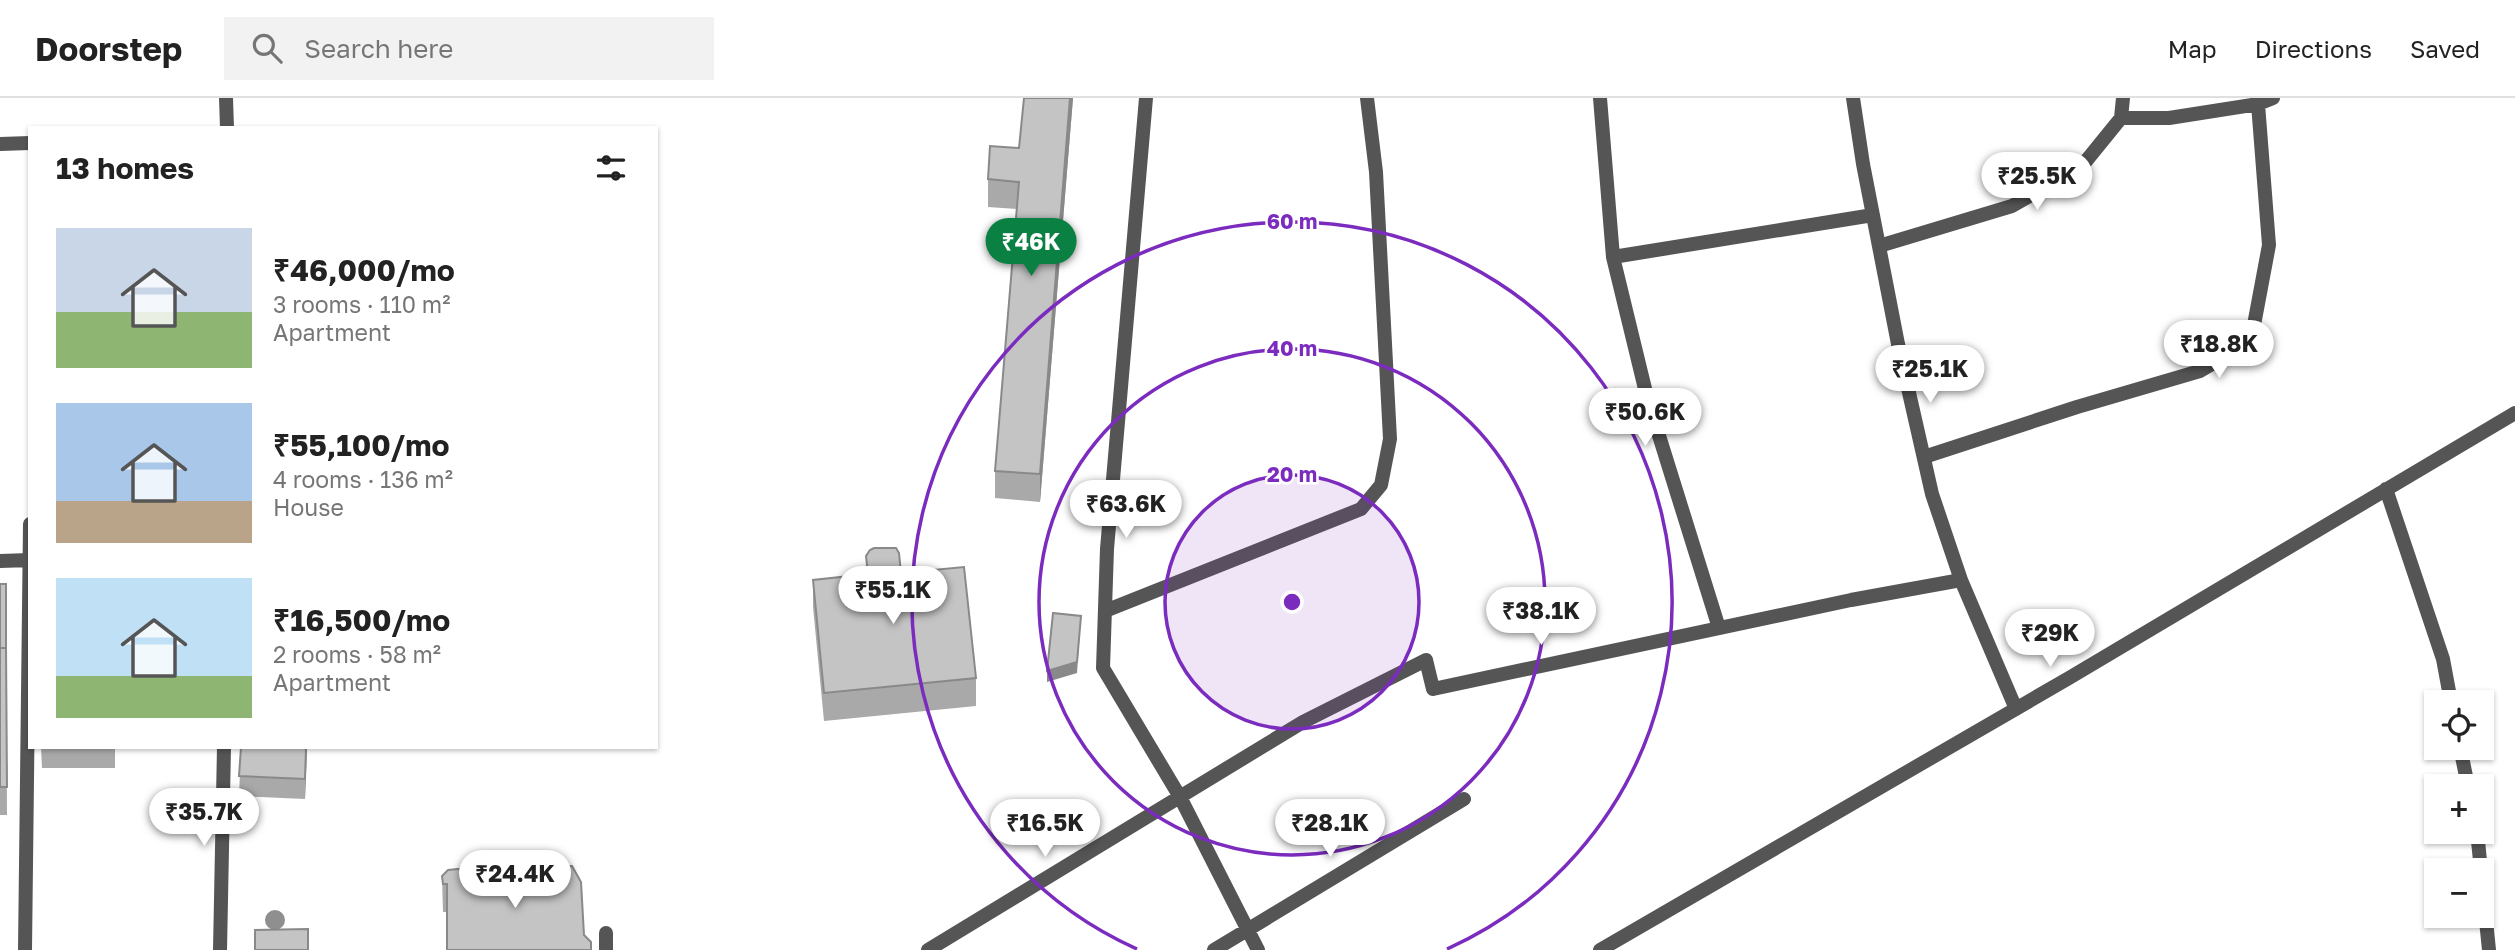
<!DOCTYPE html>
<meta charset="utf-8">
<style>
:root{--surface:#fff;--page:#f2f2f2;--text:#222;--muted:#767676;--line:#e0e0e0;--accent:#0b8043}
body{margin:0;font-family:"Golos Text",sans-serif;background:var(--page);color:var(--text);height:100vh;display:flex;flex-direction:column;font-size:26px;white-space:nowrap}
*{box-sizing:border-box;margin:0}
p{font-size:23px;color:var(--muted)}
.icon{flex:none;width:38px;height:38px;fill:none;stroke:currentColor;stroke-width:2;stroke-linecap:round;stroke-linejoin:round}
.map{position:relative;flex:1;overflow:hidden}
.sheet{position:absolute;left:28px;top:28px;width:630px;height:623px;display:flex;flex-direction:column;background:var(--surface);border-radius:0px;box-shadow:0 2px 5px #0004}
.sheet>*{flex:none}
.buttons{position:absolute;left:2424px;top:592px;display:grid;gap:14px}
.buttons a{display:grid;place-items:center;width:70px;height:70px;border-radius:0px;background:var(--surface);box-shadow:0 2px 5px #0004;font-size:35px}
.price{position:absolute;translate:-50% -60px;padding:0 16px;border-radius:24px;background:#fff;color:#222;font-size:23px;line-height:46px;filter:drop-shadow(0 2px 4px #0008)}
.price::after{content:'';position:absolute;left:50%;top:42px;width:21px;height:16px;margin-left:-10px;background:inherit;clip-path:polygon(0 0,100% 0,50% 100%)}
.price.selected{background:var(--accent);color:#fff}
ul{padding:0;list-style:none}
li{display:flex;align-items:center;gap:21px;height:175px;padding:0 28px}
li span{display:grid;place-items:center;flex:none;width:196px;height:140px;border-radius:0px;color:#555}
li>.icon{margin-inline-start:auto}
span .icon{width:84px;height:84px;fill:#fffc;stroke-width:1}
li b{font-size:30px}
h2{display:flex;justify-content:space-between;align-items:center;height:84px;padding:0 28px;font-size:30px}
header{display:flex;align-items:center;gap:42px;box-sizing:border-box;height:98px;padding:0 35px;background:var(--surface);border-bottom:2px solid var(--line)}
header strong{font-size:33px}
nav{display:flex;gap:38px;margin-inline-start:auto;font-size:24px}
.search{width:490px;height:63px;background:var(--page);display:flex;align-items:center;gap:18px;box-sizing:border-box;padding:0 24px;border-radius:0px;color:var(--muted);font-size:26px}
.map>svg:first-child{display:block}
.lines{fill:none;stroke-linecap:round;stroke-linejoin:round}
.street{stroke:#555;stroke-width:14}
.tree{fill:#8f8f8f}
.wall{fill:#a9a9a9}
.shaded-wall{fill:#898989}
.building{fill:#c4c4c4;stroke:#898989;stroke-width:2}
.ring{fill:none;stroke:#7b2cbf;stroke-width:3.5}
.centre{fill:#7b2cbf;stroke:#fff;stroke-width:3.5}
.ring-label{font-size:21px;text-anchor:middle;font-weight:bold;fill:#7b2cbf;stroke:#fff;stroke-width:5;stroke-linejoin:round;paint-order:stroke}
</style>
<header>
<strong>Doorstep</strong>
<div class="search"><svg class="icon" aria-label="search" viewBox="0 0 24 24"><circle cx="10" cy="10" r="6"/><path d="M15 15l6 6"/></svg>Search here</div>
<nav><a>Map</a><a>Directions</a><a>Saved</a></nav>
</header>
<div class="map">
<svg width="2515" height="852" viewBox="0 0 2515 852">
<rect width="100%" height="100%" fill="#fff"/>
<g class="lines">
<path class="street" d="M226,0L227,30
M1146,0L1107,451L1103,570L1180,699L1258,852
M1600,0L1613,159L1873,117
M1853,0L1863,66L1898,246L1932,396L1961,482L2016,611
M2121,20H2169L2258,6L2273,0
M0,46L30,45
M1879,148L2012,108L2082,68L2121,20L2123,0
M1613,159L1647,299L1719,530
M1924,359L2077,309L2200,273L2251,243L2269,147L2258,6
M2386,391L2443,561L2451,604
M0,463L30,462
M1105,513L1361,411L1381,387L1390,341L1376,74L1367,0
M2460,649L2468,688
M2477,733L2489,852
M606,835V852
M25,852L30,426
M220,852L224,649
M928,852L1303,624L1426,562L1433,591L1851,502L1961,482
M1214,852L1464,701
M1600,852L2069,580L2515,315"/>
</g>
<circle class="tree" cx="275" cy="822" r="10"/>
<path class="wall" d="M1024,0H1073L1040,404L995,400V373L1017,111L988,109V81L1019,50Z
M866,458L901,475L976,580V608L824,623L813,509V482L866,476Z
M0,486H6L7,717H0Z
M41,649H115V670H42Z
M241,649H307L305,701L239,698Z
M572,768L447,814H443L442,778L508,780Z"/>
<path class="shaded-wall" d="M1070,0H1073L1040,404V376Z
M1081,518L1077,575L1047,584V573Z
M306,649H307L305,701V681Z"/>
<path class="building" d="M1024,0H1070L1040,376L995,373L1019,84L988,81L990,48L1019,50Z
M874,450H896L899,455L901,475L964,469L976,580L824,595L813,482L868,476L866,458L870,452Z
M0,486H6V550H0Z
M1053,515L1081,518L1077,564L1047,573Z
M0,550H6L7,689H0Z
M241,649H306L305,681L239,678Z
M499,767L507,770L508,780L519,778L521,773L530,769L572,768L581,784L584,837L591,844V852H447V786H443L442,778L448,772Z
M308,831V852H255V832Z"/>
<circle cx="1292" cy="504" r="127" fill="#7b2cbf" fill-opacity=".12"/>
<g class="ring">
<circle cx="1292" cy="504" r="127"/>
<circle cx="1292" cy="504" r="253"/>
<path d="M1137 851A380 380 0 1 1 1447 851"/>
</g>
<circle cx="1292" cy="504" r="10" class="centre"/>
<g class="ring-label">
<text x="1292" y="131">60 m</text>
<text x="1292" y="258">40 m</text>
<text x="1292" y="384">20 m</text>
</g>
</svg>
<div class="buttons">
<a><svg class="icon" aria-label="locate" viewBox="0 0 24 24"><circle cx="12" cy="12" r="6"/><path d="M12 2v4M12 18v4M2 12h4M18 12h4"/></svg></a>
<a>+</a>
<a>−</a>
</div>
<b class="price" style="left:2037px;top:114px">₹25.5K</b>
<b class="price selected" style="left:1031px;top:180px">₹46K</b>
<b class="price" style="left:2219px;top:282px">₹18.8K</b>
<b class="price" style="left:1930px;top:307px">₹25.1K</b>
<b class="price" style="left:1645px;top:350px">₹50.6K</b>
<b class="price" style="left:1126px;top:442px">₹63.6K</b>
<b class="price" style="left:893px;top:528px">₹55.1K</b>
<b class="price" style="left:1541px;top:549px">₹38.1K</b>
<b class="price" style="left:2050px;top:571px">₹29K</b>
<b class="price" style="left:204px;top:750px">₹35.7K</b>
<b class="price" style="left:1045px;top:761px">₹16.5K</b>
<b class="price" style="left:1330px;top:761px">₹28.1K</b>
<b class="price" style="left:515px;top:812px">₹24.4K</b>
<section class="sheet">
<h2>13 homes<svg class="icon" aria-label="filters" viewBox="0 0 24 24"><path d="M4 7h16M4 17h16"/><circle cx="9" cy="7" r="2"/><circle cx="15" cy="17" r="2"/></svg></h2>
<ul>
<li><span style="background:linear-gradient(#c9d6e8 60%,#8fb573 0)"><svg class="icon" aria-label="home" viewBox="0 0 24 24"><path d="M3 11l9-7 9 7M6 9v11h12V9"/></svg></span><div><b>₹46,000/mo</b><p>3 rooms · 110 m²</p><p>Apartment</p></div></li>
<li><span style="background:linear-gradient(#a9c7e8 70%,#b9a48a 0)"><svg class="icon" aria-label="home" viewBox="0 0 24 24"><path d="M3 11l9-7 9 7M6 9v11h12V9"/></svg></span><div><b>₹55,100/mo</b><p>4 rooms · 136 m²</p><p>House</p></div></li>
<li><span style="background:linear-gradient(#bfe0f5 70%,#8fb573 0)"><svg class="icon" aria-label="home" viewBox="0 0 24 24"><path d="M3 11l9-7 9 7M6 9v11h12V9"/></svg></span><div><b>₹16,500/mo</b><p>2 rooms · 58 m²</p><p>Apartment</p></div></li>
</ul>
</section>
</div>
